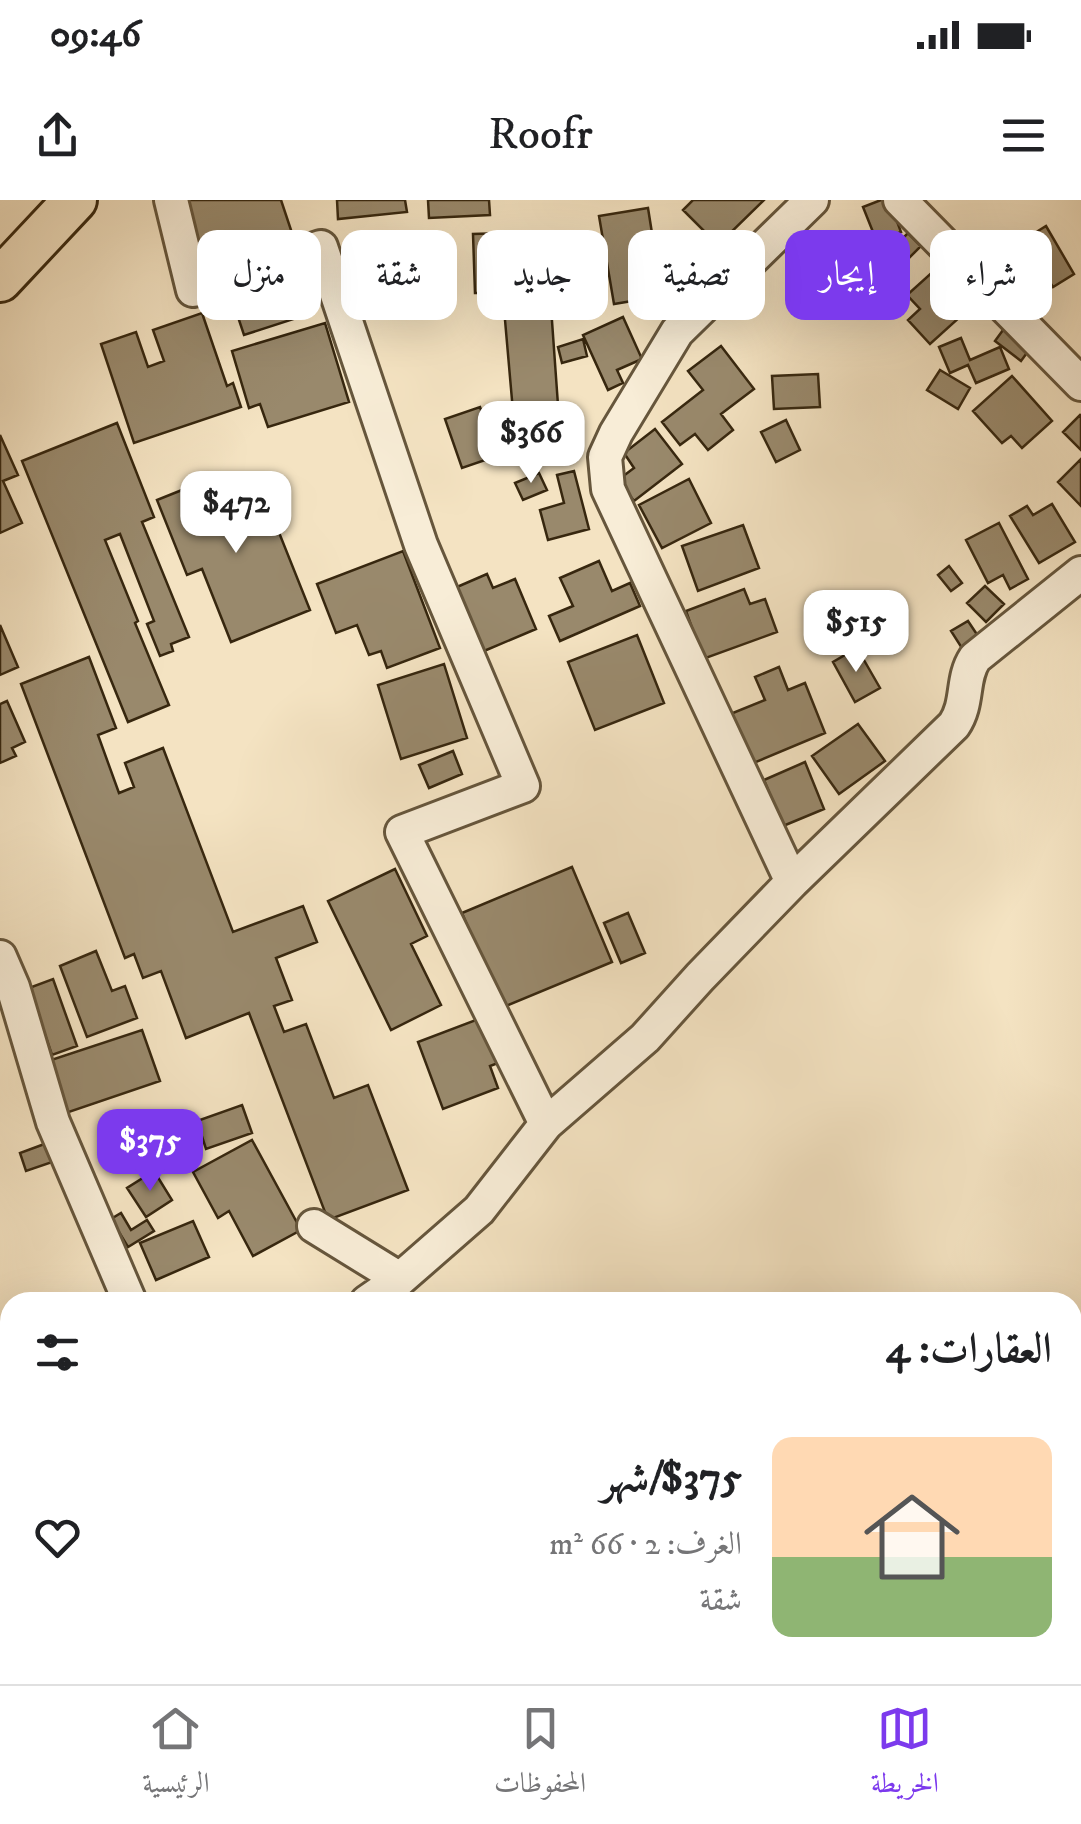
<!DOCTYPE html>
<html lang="ar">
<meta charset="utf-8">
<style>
:root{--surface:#fff;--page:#f6f6f6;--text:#202124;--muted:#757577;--line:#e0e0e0;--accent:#7c3aed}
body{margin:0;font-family:"IM FELL DW Pica",Amiri,serif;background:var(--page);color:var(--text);direction:rtl;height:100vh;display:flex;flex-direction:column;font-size:38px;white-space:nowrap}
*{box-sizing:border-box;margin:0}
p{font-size:32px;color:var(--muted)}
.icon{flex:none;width:55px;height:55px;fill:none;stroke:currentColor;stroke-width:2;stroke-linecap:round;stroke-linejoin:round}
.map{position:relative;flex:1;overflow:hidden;direction:ltr}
.panel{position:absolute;left:0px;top:1092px;width:1082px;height:392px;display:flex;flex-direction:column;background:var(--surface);border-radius:30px 30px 0 0;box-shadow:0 10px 40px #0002;direction:rtl}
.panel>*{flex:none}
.guide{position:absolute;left:30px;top:30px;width:1022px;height:90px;direction:rtl;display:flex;gap:20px}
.price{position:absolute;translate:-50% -85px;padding:0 22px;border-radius:20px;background:#fff;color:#222;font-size:32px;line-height:65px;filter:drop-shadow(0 2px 5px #0008)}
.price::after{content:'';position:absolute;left:50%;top:60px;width:30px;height:22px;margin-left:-15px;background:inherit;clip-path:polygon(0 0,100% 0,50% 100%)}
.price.selected{background:var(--accent);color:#fff}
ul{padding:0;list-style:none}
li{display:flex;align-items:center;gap:30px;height:250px;padding:0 30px}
li span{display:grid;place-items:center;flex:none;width:280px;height:200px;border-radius:20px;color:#555}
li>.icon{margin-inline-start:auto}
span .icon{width:120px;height:120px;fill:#fffc;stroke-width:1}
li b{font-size:42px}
h2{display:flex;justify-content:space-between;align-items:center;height:120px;padding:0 30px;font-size:42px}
.tag{padding:0 35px;border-radius:20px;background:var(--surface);box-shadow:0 10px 40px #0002;font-size:35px;line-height:90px}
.tag.selected{background:var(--accent);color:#fff}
.status{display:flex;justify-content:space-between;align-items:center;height:70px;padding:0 50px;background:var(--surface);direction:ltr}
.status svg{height:28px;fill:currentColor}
header{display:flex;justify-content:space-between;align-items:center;height:130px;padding:0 30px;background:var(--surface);font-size:45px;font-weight:600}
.tab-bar{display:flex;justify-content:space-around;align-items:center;height:140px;border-top:2px solid var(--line);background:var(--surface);font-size:28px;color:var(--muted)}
.tab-bar a{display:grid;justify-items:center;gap:5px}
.tab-bar .selected{color:var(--accent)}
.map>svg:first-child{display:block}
.building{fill:#99896c;stroke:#37270f;stroke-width:2.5}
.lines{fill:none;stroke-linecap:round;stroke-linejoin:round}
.minor-casing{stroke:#66563c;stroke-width:38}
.major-casing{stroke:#37270f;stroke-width:48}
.minor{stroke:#f8edd7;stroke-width:32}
.major{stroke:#f4e3c2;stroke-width:42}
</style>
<div class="status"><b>09:46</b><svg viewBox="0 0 49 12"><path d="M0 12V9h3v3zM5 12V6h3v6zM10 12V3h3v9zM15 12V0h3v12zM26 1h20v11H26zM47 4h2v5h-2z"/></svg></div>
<header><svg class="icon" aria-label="menu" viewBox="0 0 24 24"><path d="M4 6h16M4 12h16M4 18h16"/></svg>Roofr<svg class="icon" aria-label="share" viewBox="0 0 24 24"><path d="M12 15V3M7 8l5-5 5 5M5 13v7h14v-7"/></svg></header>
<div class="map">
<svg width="1081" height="1484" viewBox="0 0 1081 1484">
<rect width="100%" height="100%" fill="#f4e3c2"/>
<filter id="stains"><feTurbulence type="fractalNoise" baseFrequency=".002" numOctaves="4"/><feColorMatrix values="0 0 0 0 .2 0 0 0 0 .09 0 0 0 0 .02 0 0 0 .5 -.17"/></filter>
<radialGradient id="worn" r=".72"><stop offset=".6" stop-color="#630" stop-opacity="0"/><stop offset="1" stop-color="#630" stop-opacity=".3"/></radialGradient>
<path class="building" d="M185,0H281L294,39L202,70Z
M337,0H405L407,12L338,19Z
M428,0H489L490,15L429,18Z
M693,0H764L718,45L683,10Z
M881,0H889L901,32L877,42L863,7Z
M648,8L662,96L614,104L599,16Z
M1046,26L1074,74L1053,87L1051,84L1028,98L1001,54Z
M504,33L506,93H475L473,34Z
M908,33L921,46L903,64L890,51Z
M835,60L847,80L837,86L825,66Z
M292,63L309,114L244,135L227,84Z
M937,68L971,107L930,144L908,120L920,109L907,95Z
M550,93L559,219L514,223L503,97Z
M202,113L227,186L233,183L241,207L134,243L101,144L136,132L148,167L164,161L153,130Z
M623,117L642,159L617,170L623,183L608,190L583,135Z
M325,123L349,202L268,227L260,204L249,208L232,151Z
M1003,130L1029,150L1021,161L995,141Z
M961,138L970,160L1000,147L1009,169L976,183L968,165L950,173L939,147Z
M583,139L587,156L562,163L558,147Z
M721,146L754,189L721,214L733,230L708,250L695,234L680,245L662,222L703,190L688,171Z
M940,170L970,188L958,209L927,190Z
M818,174L820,207L774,209L772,176Z
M1012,176L1052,221L1022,248L1011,236L1002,243L973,211Z
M480,207L497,256L462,268L445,219Z
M1080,215L1081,216V250L1063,232Z
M786,220L800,250L776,262L761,232Z
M117,223L154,317L142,322L189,437L171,444L173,451L160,456L147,424L154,421L120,334L105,340L138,421L135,423L169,505L128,522L22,261Z
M655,229L682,264L634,301L618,280L634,268L624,253Z
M0,235L18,275L3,281L22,323L0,333Z
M1081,259V306L1058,282Z
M574,271L589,329L548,340L540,310L564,303L557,275Z
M539,273L547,290L523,300L515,283Z
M689,279L711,323L662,348L639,305Z
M258,280L310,410L231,442L202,369L187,375L157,300L197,284L204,302Z
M1052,304L1075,342L1039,363L1010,316L1027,306L1033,315Z
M999,323L1028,379L1010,389L1003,375L988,383L966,340Z
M743,325L759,368L698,391L682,346Z
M403,351L440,448L387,468L381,451L369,455L357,425L336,433L317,384Z
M599,361L612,391L630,383L640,406L560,441L549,416L573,406L560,378Z
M949,366L962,383L951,391L938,375Z
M487,374L493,388L515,379L536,429L484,451L457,387Z
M985,386L1004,404L986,422L967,403Z
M744,389L750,404L765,399L777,432L703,459L686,411Z
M968,421L984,445L967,456L951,431Z
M0,425L18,467L0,475Z
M637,435L664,503L595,530L568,462Z
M857,448L880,488L855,502L833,462Z
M89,457L116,528L98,535L119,593L134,587L125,563L163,548L233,732L303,706L317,742L276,758L292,800L274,806L284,832L306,824L334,898L368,885L408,990L328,1020L249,813L186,838L161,771L143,778L134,754L125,758L21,484Z
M444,464L467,538L401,559L378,485Z
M779,467L788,490L805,483L825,533L744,567L723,517L765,500L755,477Z
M7,501L25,542L12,548L16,556L0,563V504Z
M858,524L885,561L839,594L812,556Z
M453,551L462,574L429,588L419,565Z
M805,562L824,609L783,626L764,580Z
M572,667L612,762L501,808L462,713Z
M395,669L427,736L411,744L441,805L391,830L328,701Z
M628,713L645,753L621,763L604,723Z
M96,751L112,791L125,786L137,818L87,837L60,766Z
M53,779L77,846L52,855L29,788Z
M481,818L498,863L490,866L498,888L443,909L418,842Z
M142,830L160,881L60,915L42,863Z
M242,905L252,933L206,949L197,921Z
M58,939L64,958L26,971L20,953Z
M252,940L301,1030L253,1056L229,1011L218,1018L193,972Z
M154,971L172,1000L146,1017L127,988Z
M121,1013L131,1030L147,1020L154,1031L128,1047L111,1019Z
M193,1021L209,1057L156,1080L140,1043Z"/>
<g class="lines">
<g class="minor-casing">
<path id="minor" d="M171,0L193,90L321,47L421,345L523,586L402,632L546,924
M900,0L1081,184
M792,682L608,289L605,257L616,233L677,132L812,0
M0,757L13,787L53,922L130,1102
M314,1026L400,1079
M367,1102L400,1079L479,1010L546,924L645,838L700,777L792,682L954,525C969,503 961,479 975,458L1081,373"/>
</g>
<g class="major-casing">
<path id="major" d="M0,80L75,0"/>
</g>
<use href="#minor" class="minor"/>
<use href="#major" class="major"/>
</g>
<rect width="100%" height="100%" filter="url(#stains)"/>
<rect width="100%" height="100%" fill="url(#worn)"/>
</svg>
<b class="price" style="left:531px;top:286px">$366</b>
<b class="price" style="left:236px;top:356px">$472</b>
<b class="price" style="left:856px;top:475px">$515</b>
<b class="price selected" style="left:150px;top:994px">$375</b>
<div class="guide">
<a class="tag">شراء</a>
<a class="tag selected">إيجار</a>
<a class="tag">تصفية</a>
<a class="tag">جديد</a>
<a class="tag">شقة</a>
<a class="tag">منزل</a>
</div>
<section class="panel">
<h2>العقارات: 4<svg class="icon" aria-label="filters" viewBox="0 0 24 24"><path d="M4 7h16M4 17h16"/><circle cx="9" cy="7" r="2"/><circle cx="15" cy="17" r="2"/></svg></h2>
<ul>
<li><span style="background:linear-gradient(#ffd9b3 60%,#8fb573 0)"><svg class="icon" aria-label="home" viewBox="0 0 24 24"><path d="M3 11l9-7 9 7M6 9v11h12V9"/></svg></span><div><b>$375/شهر</b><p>الغرف: 2 · 66 m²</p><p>شقة</p></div><svg class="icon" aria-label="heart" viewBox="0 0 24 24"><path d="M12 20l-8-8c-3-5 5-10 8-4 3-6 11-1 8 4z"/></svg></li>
</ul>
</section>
</div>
<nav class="tab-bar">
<a class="selected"><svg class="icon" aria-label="map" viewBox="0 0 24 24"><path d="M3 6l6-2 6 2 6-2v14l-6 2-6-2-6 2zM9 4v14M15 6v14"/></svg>الخريطة</a>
<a><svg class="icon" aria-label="saved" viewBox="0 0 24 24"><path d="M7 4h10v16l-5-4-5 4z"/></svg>المحفوظات</a>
<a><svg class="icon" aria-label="home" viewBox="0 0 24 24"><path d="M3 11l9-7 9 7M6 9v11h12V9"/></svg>الرئيسية</a>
</nav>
